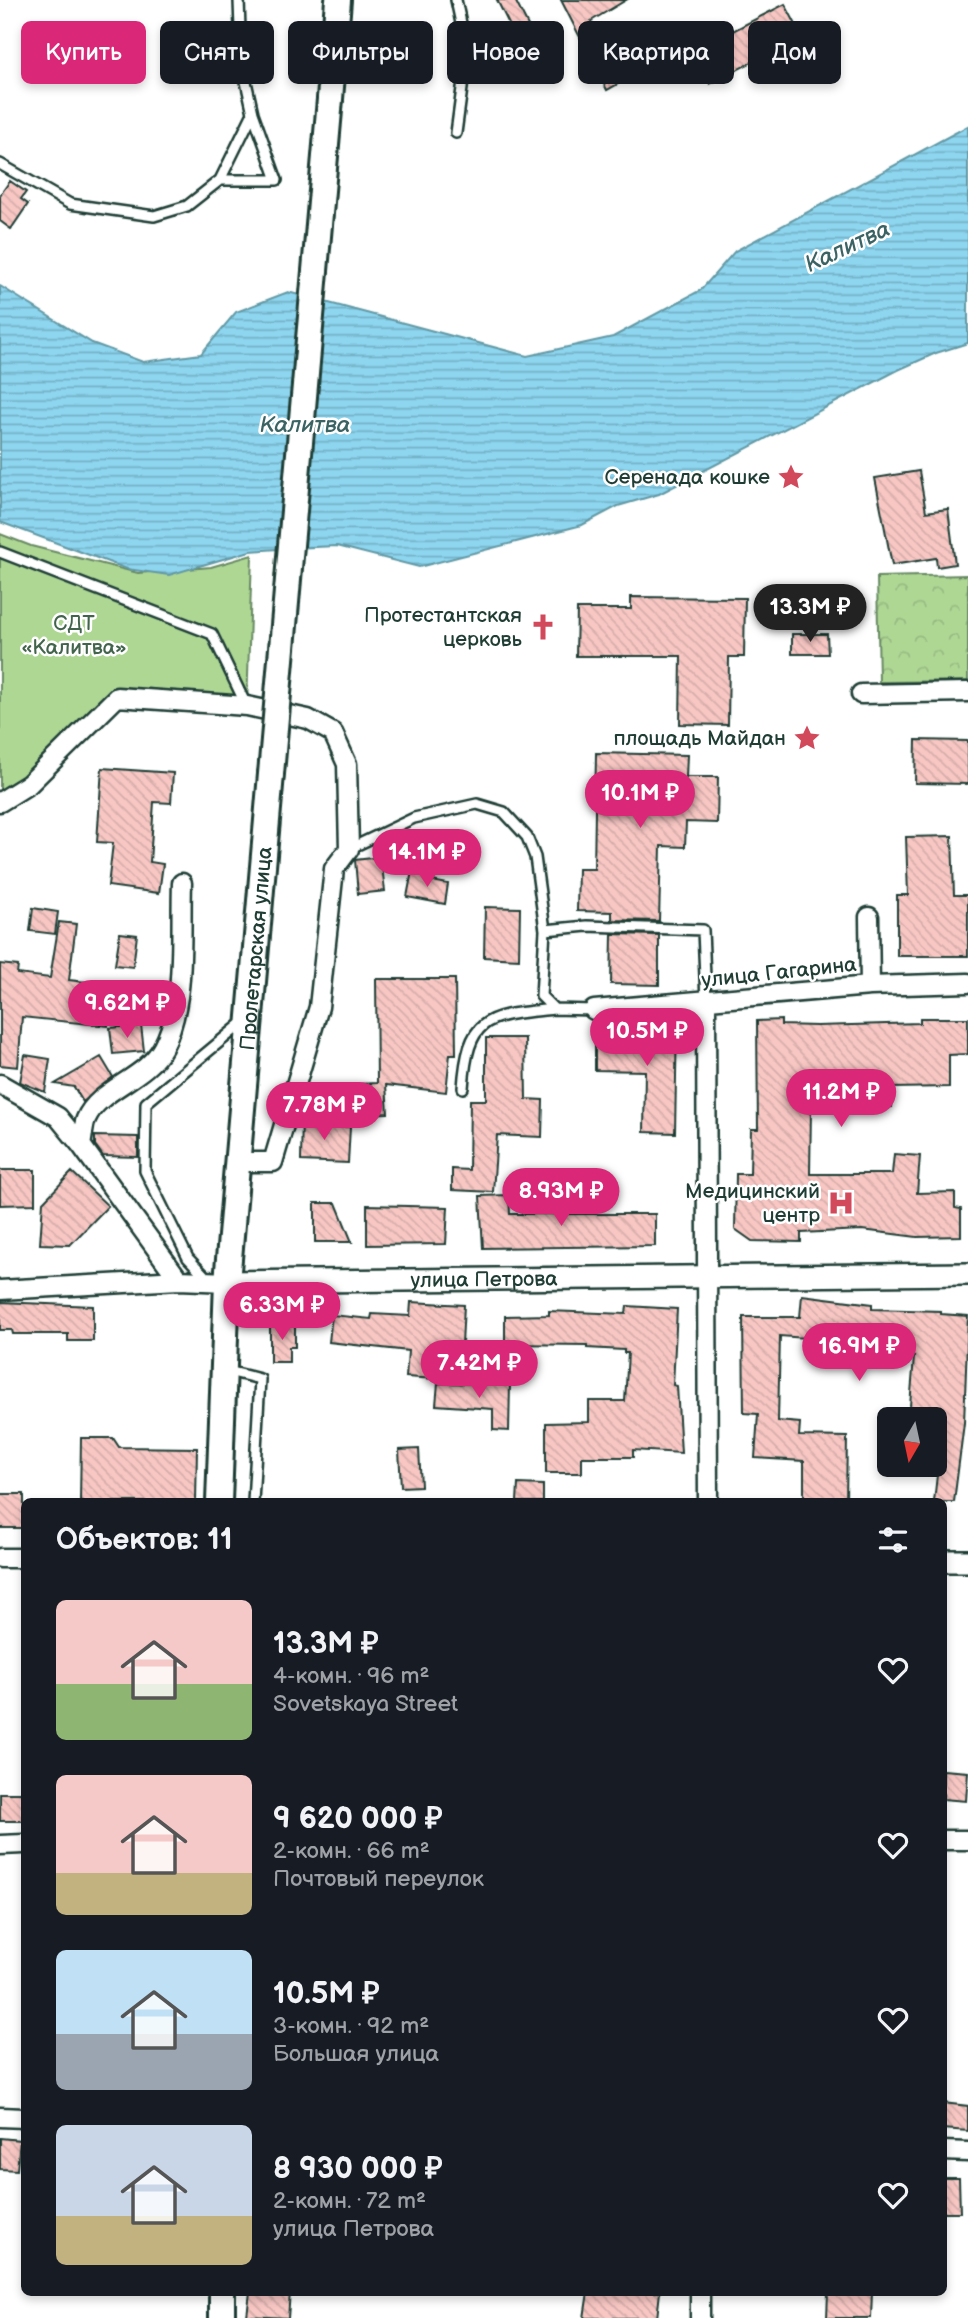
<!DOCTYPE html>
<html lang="ru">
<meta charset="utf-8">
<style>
:root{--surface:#171b24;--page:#242831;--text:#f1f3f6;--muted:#9ea1a6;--accent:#db2777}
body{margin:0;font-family:"Balsamiq Sans",sans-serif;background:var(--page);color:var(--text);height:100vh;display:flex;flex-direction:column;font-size:26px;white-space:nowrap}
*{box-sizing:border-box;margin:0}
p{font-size:23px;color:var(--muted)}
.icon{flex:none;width:38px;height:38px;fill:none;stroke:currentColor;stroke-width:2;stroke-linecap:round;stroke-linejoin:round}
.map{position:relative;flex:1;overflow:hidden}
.details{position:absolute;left:21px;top:1498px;width:926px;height:798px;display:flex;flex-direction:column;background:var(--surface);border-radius:10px;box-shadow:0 4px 10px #0003}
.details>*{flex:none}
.hud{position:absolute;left:21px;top:21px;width:928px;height:63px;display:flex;gap:14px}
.needle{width:46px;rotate:189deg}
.tools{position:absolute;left:877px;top:1407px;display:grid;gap:14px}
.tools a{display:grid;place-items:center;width:70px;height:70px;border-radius:10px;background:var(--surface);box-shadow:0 4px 10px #0003;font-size:35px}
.price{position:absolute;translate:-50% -60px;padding:0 16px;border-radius:24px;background:var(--accent);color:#fff;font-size:23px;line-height:46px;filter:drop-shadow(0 2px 4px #0008)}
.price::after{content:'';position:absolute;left:50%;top:42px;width:21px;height:16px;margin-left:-10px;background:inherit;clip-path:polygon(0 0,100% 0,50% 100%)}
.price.current{background:#222;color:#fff}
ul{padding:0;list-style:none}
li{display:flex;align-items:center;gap:21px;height:175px;padding:0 35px}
li span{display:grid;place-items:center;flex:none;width:196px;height:140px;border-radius:10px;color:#555}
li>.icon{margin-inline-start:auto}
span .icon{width:84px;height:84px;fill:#fffc;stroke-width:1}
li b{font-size:30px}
h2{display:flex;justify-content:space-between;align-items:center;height:84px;padding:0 35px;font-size:30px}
.tag{padding:0 24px;border-radius:10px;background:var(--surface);box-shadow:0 4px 10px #0003;font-size:24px;line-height:63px}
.tag.current{background:var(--accent);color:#fff}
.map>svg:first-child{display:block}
.park{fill:url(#park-crowns);stroke:#678a64;stroke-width:2}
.garden{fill:#afd794;stroke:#678a64;stroke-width:2}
.water{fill:url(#water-rules);stroke:#6299a5;stroke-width:2}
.building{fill:url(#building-back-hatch);stroke:#1f3d34;stroke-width:2}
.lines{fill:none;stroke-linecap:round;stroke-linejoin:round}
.service-casing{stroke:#1f3d34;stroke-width:14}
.minor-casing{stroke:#1f3d34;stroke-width:23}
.tertiary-casing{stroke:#1f3d34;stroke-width:26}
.secondary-casing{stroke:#1f3d34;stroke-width:30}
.service{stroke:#fff;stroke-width:9}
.minor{stroke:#fff;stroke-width:18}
.tertiary{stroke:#fff;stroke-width:21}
.secondary{stroke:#fff;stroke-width:24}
.secondary-bridge-casing{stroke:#1f3d34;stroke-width:30;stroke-linecap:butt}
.secondary-bridge{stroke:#fff;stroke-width:24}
.labels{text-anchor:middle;stroke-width:5;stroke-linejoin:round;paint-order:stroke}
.poi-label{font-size:21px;fill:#1f3d34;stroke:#fff;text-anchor:end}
.park-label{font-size:21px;fill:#43644c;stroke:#fff}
.street-label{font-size:21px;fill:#1f3d34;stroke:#fff}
.water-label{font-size:23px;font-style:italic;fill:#3b6363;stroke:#fff}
</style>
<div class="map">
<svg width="968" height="2318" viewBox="0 0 968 2318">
<defs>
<pattern id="park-crowns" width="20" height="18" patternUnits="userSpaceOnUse" patternTransform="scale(1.75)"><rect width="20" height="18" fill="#afd794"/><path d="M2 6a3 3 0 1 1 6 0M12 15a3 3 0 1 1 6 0" fill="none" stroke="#96b980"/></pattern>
<pattern id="water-rules" width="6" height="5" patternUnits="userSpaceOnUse" patternTransform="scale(1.75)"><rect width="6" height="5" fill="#8ed6f0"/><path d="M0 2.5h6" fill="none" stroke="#73afc3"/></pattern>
<pattern id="building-back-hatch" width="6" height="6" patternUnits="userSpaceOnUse" patternTransform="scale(1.75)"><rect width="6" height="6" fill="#f8c7c4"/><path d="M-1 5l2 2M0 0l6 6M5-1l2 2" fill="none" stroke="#d4aca9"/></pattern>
</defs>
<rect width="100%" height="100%" fill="#fff"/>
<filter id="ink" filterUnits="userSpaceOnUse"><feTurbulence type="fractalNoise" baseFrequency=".0143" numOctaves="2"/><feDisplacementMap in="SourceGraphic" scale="14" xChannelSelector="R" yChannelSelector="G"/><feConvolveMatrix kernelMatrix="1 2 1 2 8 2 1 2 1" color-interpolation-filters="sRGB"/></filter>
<g filter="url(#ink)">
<path class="park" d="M968,575V681L879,682L877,577Z"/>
<path class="garden" d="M0,534L31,546L138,573L211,567L252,555L247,706L117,697L0,802Z"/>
<path class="water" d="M968,126V343L936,353L898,370L659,494L618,506L582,525L419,567L337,546L293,548L250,551L169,575L127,569L0,522V286L92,343L143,362L201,354L236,312L288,292L527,356L613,337L701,290L735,251Z"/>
<path class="building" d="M497,0H515L551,71L536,79Z
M561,0H626L591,21L623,81L607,90Z
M785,4L802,36L710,84L692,52Z
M10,181L26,192L21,199L28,204L11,229L0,221V195Z
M919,471L926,512L948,509L955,564L937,567L936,558L892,565L875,478Z
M631,597L745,598L744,657H729L728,725L680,724L681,656H576L577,609H631Z
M792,634H827L828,654H792Z
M916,740L968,741V784L915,783Z
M596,753L687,755L686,777H718L717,823L686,822L685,847L661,846L659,921L612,920V912L577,911L578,869H594Z
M102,768L173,773L171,803L154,802L150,862L163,864L159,893L108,886L113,843L97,842Z
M952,836L954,895H968V956H897V895H908L906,837Z
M381,857L385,891L358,894L355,860Z
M412,871L428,874L427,880L448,884L445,904L407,897Z
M485,907L520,908L519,959L484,957Z
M33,908L58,912L55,934L30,931Z
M59,922L76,924L69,980L112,985L108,1026L22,1017L18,1067L0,1065V964L18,966L17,974L50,978Z
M120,933L137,935L133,967L115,965Z
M612,934L659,935V985L611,984Z
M376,979H455L456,1054H450L446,1092L386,1085L388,1113L359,1114L358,1084L377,1083Z
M920,1018H968V1054L949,1055V1087L892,1088V1107L811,1109L810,1174H892L894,1154L920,1156L917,1193L955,1192V1208L961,1209V1236L917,1237L862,1230L801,1233V1242L752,1241L735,1229L736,1174H750L751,1129H758L757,1021L781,1020V1025L817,1026L920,1023Z
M640,1020H677L675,1133L644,1132L645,1071L595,1070V1037H640Z
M141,1025L144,1051L113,1054L110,1028Z
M486,1038H525L526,1099L543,1100L542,1137L497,1135L493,1192L452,1190V1169L469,1170L470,1100H486Z
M25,1055L50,1059L45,1092L20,1082Z
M101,1057L113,1077L83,1102L74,1087L55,1084Z
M302,1116L325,1117L324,1126L350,1127L348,1163L301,1161Z
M95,1136L138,1137V1157L103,1156L95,1145Z
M0,1170H35V1204L0,1205Z
M72,1172L108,1206L70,1245L40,1244L43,1202Z
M509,1195L510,1214H655V1246L483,1248L480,1196Z
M315,1203H336L352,1242H315Z
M367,1205L448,1207L446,1244L367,1245Z
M802,1295L872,1304V1309L941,1311V1314L968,1316L964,1423L954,1502H934L943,1421L909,1418L914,1357L818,1350L819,1339L780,1336L778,1421L800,1423L799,1436L847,1437L846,1502H804V1461L755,1458L758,1414L744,1413L743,1317H800Z
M0,1302L93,1306V1341H68V1334H13L12,1330H0Z
M411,1302L464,1305L462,1344L453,1343L451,1380L406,1377L408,1351L329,1342L332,1315L371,1319L372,1314L410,1316Z
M627,1306L677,1309L673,1385L677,1386L681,1453L633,1450V1457H582V1473H546V1423L589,1422V1401H625L628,1353H624V1350L587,1348V1345L505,1344V1316L549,1315V1311L626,1314Z
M270,1324H295V1347H289V1362H270Z
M438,1383L510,1384L509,1431L493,1430V1409L436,1405Z
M81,1438H113L119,1447L197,1448L196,1502H80Z
M419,1449L421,1486L401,1487L399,1450Z
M518,1484L543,1485V1502H517Z
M0,1494H24V1528H0Z
M943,1770L968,1772L966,1801L943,1799Z
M0,1793H24V1821H0Z
M943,2103L968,2106V2131L943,2129Z
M0,2138L20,2140L17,2170L0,2169Z
M943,2178H959L960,2212H943Z
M250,2292H290L288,2318L247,2316Z
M588,2292H660L657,2318H584Z
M828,2292H872L871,2318H827Z"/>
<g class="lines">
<g class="service-casing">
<path id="service" d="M239,0L241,59L253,113L277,180H220L253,113
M456,133L467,51L456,0
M0,164L70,204L154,216L187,206L220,180
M0,552L212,634L246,705
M349,849L414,818L477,804L504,812L527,837L535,857L545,930L587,926L703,930L706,1001
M545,930L541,996L554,1009L594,1010
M463,1088C468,1014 488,1016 554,1009
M209,1280L188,1258L145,1171L146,1103L246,1020
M224,1370L260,1379L253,1502"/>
</g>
<g class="minor-casing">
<path id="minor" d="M861,694L968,692
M0,802L29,784L117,697L247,706L308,719L333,733L347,764L349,849L334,869L319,1007L273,1162H237
M869,917L870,986
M706,1003L708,1502
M594,1010L870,986L968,983
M0,1084L58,1117L81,1145L179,1280
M81,1145C83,1137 83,1126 86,1119C98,1089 146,1079 163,1047C187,1001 180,934 182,883
M0,1290L179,1280L227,1282
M0,1558H24
M943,1840H968
M0,1845L24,1844
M0,2117L24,2118
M943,2151L968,2152
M700,2318V2292"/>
</g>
<g class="tertiary-casing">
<g id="tertiary">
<path id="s1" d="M227,1282L968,1274"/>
<path d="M943,1561H968"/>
</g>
</g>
<g class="secondary-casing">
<g id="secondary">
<path d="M330,99L338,0"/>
<path id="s2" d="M219,1502L227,1282L271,774"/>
<path d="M222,2318V2292"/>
</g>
</g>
<use href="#service" class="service"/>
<use href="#minor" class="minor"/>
<use href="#tertiary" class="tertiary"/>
<use href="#secondary" class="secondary"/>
<g class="secondary-bridge-casing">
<path id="secondary-bridge" d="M271,774L330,99"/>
</g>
<use href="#secondary-bridge" class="secondary-bridge"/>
</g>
</g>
<defs>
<g id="sight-bare" transform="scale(2.1)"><path d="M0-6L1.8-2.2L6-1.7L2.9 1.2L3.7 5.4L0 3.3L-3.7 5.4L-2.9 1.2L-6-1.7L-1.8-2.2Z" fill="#d1495b" stroke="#fff" stroke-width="2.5" paint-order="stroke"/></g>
<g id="church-bare" transform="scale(2.1)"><path d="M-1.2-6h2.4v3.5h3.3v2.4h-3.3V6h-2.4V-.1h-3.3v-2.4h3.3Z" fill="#d1495b" stroke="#fff" stroke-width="2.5" paint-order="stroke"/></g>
<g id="hospital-bare" transform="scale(2.1)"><path d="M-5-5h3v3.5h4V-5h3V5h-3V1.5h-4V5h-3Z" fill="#d1495b" stroke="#fff" stroke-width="2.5" paint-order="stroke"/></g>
</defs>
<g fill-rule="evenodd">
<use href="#sight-bare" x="791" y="477"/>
<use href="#church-bare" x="543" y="627"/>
<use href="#sight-bare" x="807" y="738"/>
<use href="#hospital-bare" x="841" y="1203"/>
</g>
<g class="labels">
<g class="poi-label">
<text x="770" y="484">Серенада кошке</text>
<text x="522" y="622">Протестантская<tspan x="522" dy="24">церковь</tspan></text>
<text x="786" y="745">площадь Майдан</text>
<text x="820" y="1198">Медицинский<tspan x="820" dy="24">центр</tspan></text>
</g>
<g class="park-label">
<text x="74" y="630">СДТ<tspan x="74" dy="24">«Калитва»</tspan></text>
</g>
<g class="street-label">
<text dy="7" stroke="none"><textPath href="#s2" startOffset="555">Пролетарская улица</textPath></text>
<text transform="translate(779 972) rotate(-6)" y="7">улица Гагарина</text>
<text dy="7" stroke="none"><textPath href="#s1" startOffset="257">улица Петрова</textPath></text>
</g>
<g class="water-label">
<text transform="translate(847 246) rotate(-25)" y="8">Калитва</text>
<text x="305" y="432">Калитва</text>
</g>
</g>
</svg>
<div class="tools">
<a><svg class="needle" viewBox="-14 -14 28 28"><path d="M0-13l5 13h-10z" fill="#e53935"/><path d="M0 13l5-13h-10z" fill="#9ea1a6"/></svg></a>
</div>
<b class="price current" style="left:810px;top:644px">13.3M ₽</b>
<b class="price" style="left:640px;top:830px">10.1M ₽</b>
<b class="price" style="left:427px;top:889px">14.1M ₽</b>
<b class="price" style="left:127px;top:1040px">9.62M ₽</b>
<b class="price" style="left:647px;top:1068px">10.5M ₽</b>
<b class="price" style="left:841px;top:1129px">11.2M ₽</b>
<b class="price" style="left:324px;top:1142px">7.78M ₽</b>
<b class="price" style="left:561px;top:1228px">8.93M ₽</b>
<b class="price" style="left:282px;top:1342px">6.33M ₽</b>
<b class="price" style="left:859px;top:1383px">16.9M ₽</b>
<b class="price" style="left:479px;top:1400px">7.42M ₽</b>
<div class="hud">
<a class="tag current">Купить</a>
<a class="tag">Снять</a>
<a class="tag">Фильтры</a>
<a class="tag">Новое</a>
<a class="tag">Квартира</a>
<a class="tag">Дом</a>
</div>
<section class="details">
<h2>Объектов: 11<svg class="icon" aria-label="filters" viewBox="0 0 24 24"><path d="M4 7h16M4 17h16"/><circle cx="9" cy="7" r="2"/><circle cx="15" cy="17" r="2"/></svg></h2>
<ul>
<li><span style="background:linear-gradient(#f6c9c9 60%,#8fb573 0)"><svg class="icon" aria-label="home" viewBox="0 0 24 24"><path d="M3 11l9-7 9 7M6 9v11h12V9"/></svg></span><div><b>13.3M ₽</b><p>4-комн. · 96 m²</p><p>Sovetskaya Street</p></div><svg class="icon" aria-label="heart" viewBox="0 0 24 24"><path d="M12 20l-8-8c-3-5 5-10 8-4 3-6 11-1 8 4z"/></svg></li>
<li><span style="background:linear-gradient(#f6c9c9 70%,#c2b280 0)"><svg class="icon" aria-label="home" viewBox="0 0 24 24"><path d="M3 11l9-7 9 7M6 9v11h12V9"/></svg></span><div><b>9 620 000 ₽</b><p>2-комн. · 66 m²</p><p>Почтовый переулок</p></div><svg class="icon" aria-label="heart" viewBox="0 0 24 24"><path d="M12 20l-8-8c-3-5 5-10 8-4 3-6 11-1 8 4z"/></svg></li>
<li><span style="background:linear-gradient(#bfe0f5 60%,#9aa5b1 0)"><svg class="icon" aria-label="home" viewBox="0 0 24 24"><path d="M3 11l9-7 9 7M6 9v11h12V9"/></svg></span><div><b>10.5M ₽</b><p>3-комн. · 92 m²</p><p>Большая улица</p></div><svg class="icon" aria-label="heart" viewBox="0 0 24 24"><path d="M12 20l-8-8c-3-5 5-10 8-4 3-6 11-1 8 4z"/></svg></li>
<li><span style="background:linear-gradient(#c9d6e8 65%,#c2b280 0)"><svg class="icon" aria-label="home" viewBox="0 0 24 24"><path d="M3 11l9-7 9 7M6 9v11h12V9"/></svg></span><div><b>8 930 000 ₽</b><p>2-комн. · 72 m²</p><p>улица Петрова</p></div><svg class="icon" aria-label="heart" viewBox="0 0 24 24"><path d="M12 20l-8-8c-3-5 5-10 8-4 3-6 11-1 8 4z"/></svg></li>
</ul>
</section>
</div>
